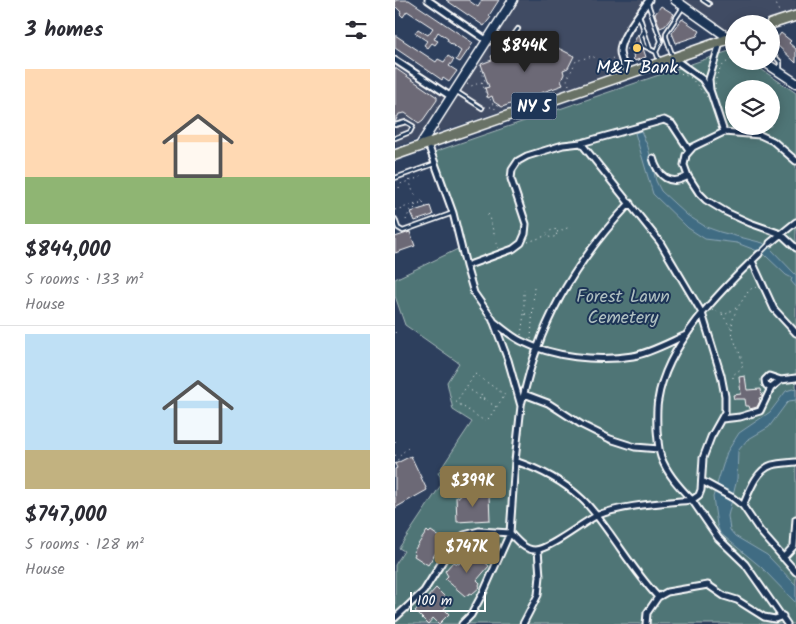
<!DOCTYPE html>
<meta charset="utf-8">
<style>
:root{--surface:#fff;--page:#f7f7f7;--text:#2b2b33;--muted:#7c7c81;--line:#e1e1e2;--accent:#8a764a}
body{margin:0;font-family:Kalam,sans-serif;background:var(--page);color:var(--text);height:100vh;display:flex;flex-direction:column;font-size:19px;white-space:nowrap}
*{box-sizing:border-box;margin:0}
p{font-size:16px;color:var(--muted)}
.icon{flex:none;width:28px;height:28px;fill:none;stroke:currentColor;stroke-width:2;stroke-linecap:round;stroke-linejoin:round}
.map{position:relative;flex:1;overflow:hidden}
.details{display:flex;flex-direction:column;background:var(--surface);width:395px}
.details>*{flex:none}
.buttons{position:absolute;left:330px;top:15px;display:grid;gap:10px}
.buttons a{display:grid;place-items:center;width:55px;height:55px;border-radius:50%;background:var(--surface);box-shadow:0 2px 12px #0003;font-size:25px}
.scale{position:absolute;left:15px;bottom:12px;width:76px;box-sizing:border-box;padding-left:5px;border:2px solid #fff;border-top:0;font-size:14px;line-height:18px;white-space:nowrap;color:#fff;-webkit-text-stroke:4px #1d3557;paint-order:stroke}
.price{position:absolute;translate:-50% -42px;padding:0 11px;border-radius:5px;background:var(--accent);color:#fff;font-size:16px;line-height:32px;filter:drop-shadow(0 1px 2px #0008)}
.price::after{content:'';position:absolute;left:50%;top:30px;width:15px;height:11px;margin-left:-8px;background:inherit;clip-path:polygon(0 0,100% 0,50% 100%)}
.price.selected{background:#222;color:#fff}
ul{padding:0;list-style:none}
li{display:grid;align-content:center;gap:10px;height:265px;padding:0 25px}
li+li{border-top:1px solid var(--line)}
li span{display:grid;place-items:center;height:155px;border-radius:0px;color:#555}
li>.icon{margin-inline-start:auto}
span .icon{width:90px;height:90px;fill:#fffc;stroke-width:1}
li b{font-size:21px}
h2{display:flex;justify-content:space-between;align-items:center;height:60px;padding:0 25px;font-size:21px}
main{display:flex;flex:1;min-height:0}
.map>svg:first-child{display:block}
.built{fill:#404c64}
.green{fill:#4f7476;stroke:#a7baba;fill-rule:evenodd}
.water{fill:#406c83;stroke:#8ca7b5}
.building{fill:#6c6976;stroke:#fff}
.lines{fill:none;stroke-linecap:round;stroke-linejoin:round}
.lane-casing{stroke:#fff;stroke-width:6}
.street-casing{stroke:#fff;stroke-width:9}
.secondary-casing{stroke:#fff;stroke-width:11}
.primary-casing{stroke:#fff;stroke-width:12}
.path{stroke:#fff;stroke-width:1;stroke-dasharray:1 4;stroke-linecap:butt}
.lane{stroke:#1d3557;stroke-width:2.5}
.street{stroke:#1d3557;stroke-width:5}
.secondary{stroke:#1d3557;stroke-width:8}
.primary{stroke:#697266;stroke-width:9}
.poi-dot{fill:#ffd166;stroke:#1d3557;stroke-width:2}
.labels{text-anchor:middle;stroke-width:4;stroke-linejoin:round;paint-order:stroke}
.shield{fill:#1d3557;stroke:#bbc2cd;stroke-width:1}
.shield-label{font-size:16px;font-weight:bold;fill:#fff}
.poi-label{font-size:18px;fill:#fff;stroke:#1d3557}
.park-label{font-size:18px;fill:#b0c0c1;stroke:#1d3557}
</style>
<main>
<section class="details">
<h2>3 homes<svg class="icon" aria-label="filters" viewBox="0 0 24 24"><path d="M4 7h16M4 17h16"/><circle cx="9" cy="7" r="2"/><circle cx="15" cy="17" r="2"/></svg></h2>
<ul>
<li><span style="background:linear-gradient(#ffd9b3 70%,#8fb573 0)"><svg class="icon" aria-label="home" viewBox="0 0 24 24"><path d="M3 11l9-7 9 7M6 9v11h12V9"/></svg></span><div><b>$844,000</b><p>5 rooms · 133 m²</p><p>House</p></div></li>
<li><span style="background:linear-gradient(#bfe0f5 75%,#c2b280 0)"><svg class="icon" aria-label="home" viewBox="0 0 24 24"><path d="M3 11l9-7 9 7M6 9v11h12V9"/></svg></span><div><b>$747,000</b><p>5 rooms · 128 m²</p><p>House</p></div></li>
</ul>
</section>
<div class="map">
<svg width="401" height="624" viewBox="0 0 401 624">
<rect width="100%" height="100%" fill="#2d3f5d"/>
<filter id="ink" filterUnits="userSpaceOnUse"><feTurbulence type="fractalNoise" baseFrequency=".02" numOctaves="2"/><feDisplacementMap in="SourceGraphic" scale="10" xChannelSelector="R" yChannelSelector="G"/><feConvolveMatrix kernelMatrix="1 2 1 2 8 2 1 2 1" color-interpolation-filters="sRGB"/></filter>
<g filter="url(#ink)">
<path class="built" d="M124,0H251L223,43L222,49L227,70L0,147V63L57,101Z
M287,0H401V9L359,24H339V31L334,32Z"/>
<path class="green" d="M337,50L339,51V61H354L401,93V624H0V565L9,551L4,548L46,485L45,476L43,473L77,422L58,410L52,382L64,363L10,325L0,296V279L65,248L36,153ZM339,89H376V126H339Z"/>
<path class="water" d="M246,131L253,147L261,181L266,191L292,215L311,227L325,232L368,243L375,248L401,275V287L396,281L397,278L391,275L371,256L360,250L342,243L310,239L293,228L258,194L240,133Z
M401,388V400L394,401L391,404L374,427L352,440L343,451L342,479L333,516L335,530L340,536L372,555L401,585V603L366,567L325,533L322,525L318,497L332,452L344,433L375,412L391,391Z"/>
<path class="building" d="M0,0H14L78,43L65,62L61,60L66,51L52,41L53,39L43,32L39,39L43,41L40,45L37,43L33,48L29,45L32,41L20,33L23,29L33,35L38,28L12,11L8,17L5,14L6,12L0,6Z
M51,0H73L83,7L87,0H104L95,14L94,16L96,17L89,26Z
M266,6L279,14L270,26L265,28L260,14Z
M287,19L305,31L302,36L281,43L277,33Z
M386,33L396,41L394,43L401,49V63L379,42Z
M243,34L251,57L239,61L237,46Z
M0,35L41,62L43,59L49,62L53,56L59,60L54,66L62,71L54,82L48,78L47,80L0,48Z
M153,41V43L179,56L173,68L168,70L169,74L166,81L168,85L107,107L99,102L97,96L93,98L90,88L94,87L86,64L97,60L96,56L108,52L111,60L125,55L124,51Z
M0,68L42,97V100L28,120L24,123L10,113L4,114L0,122Z
M35,206L38,215L20,221L16,212Z
M15,232L20,246L0,253V237Z
M350,376L352,390L366,389L367,397L364,398L365,401L362,407L355,409L354,406H351L350,399H339L338,395L346,394L344,377Z
M16,456L32,490L0,508V469L2,468L0,464Z
M64,494L94,495L95,520L62,522L61,497H64Z
M32,531L34,533L36,531L49,540L33,565L19,556L20,554L18,552Z
M76,550L94,566L82,580L85,583L84,585L85,587L77,594L76,593L70,596L50,579L53,576L50,571L58,562L64,564Z
M41,588L55,602L49,609L54,614L44,624L38,618L33,624L20,611Z"/>
<g class="lines">
<g class="lane-casing">
<path id="lane" d="M308,0L314,4
M253,4L266,41L261,52
M244,15L255,49L261,52L264,60
M249,31L246,36L249,46L255,49
M95,38L105,43L112,44L123,29
M376,52L385,62V69
M278,57L271,37V33L288,7
M62,92L87,108
M0,125L11,122L18,126L15,132L0,138
M0,178L39,164
M0,219L3,228L8,231L58,213
M365,253L375,243"/>
</g>
<g class="street-casing">
<path id="street" d="M33,0L91,40
M325,43L314,79L315,90L329,132
M279,59L307,79L314,90
M0,60L55,96
M232,74C230,66 225,59 225,51C225,37 246,12 254,0
M186,143L265,242L307,313L326,375L330,396V412L316,437L308,458L306,490L304,495L297,500L323,538L350,564L392,624
M33,144L58,213L71,266L79,293L98,320L113,360L126,406L120,461L115,533L89,591L76,615L67,624
M258,158C263,176 275,187 293,176
M401,161L378,141L365,135L329,132L298,147L291,155L289,165L293,176L304,193L311,200L331,212L355,223L386,234L401,248
M375,243L401,222
M357,261L379,309L401,333
M71,266L118,249L126,243L130,234L131,224L116,179L117,170L123,161L132,156L168,145L186,143L269,120L277,124L294,150
M98,321C107,328 116,336 126,341C158,357 202,362 238,356C255,353 275,342 291,335
M386,380L376,388C372,387 370,385 370,380L374,376L386,380L401,378
M129,394L153,403L187,425L215,439L240,447L264,449
M126,405C131,386 135,367 142,349C161,294 195,246 235,203
M327,419L345,417L365,411L376,388
M120,461C144,469 168,481 187,499C198,509 207,523 216,535C231,556 245,578 263,597
M307,481L338,498L348,506L365,531L401,572
M297,500C285,488 272,474 266,457C263,448 263,439 262,430C262,421 261,409 263,400C271,345 326,290 364,254
M348,506C354,492 361,470 377,465C385,463 393,463 401,462
M388,558L399,546L401,519
M0,618L29,591L57,546L69,535L84,531L115,533C122,541 130,550 140,550C155,549 187,523 201,516C226,505 269,503 297,500
M128,624L143,595L145,576L143,550
M251,624L252,613L263,597L272,592L313,585L329,596L342,600L369,617L380,619L388,616"/>
</g>
<g class="secondary-casing">
<path id="secondary" d="M280,0L338,41
M368,61L401,83
M24,147L118,0"/>
</g>
<g class="primary-casing">
<path id="primary" d="M376,24L401,16
M0,155L339,37"/>
</g>
<path class="path" d="M380,0L384,12
M288,19L291,17
M338,27L339,30
M277,36L278,34
M280,44L286,42
M231,49H237
M334,49V47
M242,60V61
M277,69L296,78L312,97
M217,70L213,60L221,57
M87,82L92,98L96,100L101,111
M72,84L76,86L90,81L85,65
M174,85L172,80L181,61L197,56L207,62L213,60
M320,89C320,74 325,64 339,58
M90,107H98
M43,130H45
M4,188L5,184L29,176
M28,202L31,207
M24,204L26,209
M20,205L21,210
M0,210L28,202L18,192L13,176
M93,214L104,250
M11,220L15,210L21,208
M160,229L162,236L155,238L152,232Z
M162,232L180,225
M133,242L153,235
M317,310L331,314L341,308
M130,314L138,315
M327,314L336,328
M0,332L2,335
M126,335L129,314V290
M136,339L139,288
M80,374L110,395L91,422L61,402Z
M338,378V375L347,368C348,357 343,351 340,342C333,325 339,312 349,298C353,292 355,287 363,287
M72,388L83,395
M89,399L85,400L84,396L88,395L89,399L101,407
M0,442L1,441
M0,455L4,457
M0,464L7,453L13,448"/>
<use href="#lane" class="lane"/>
<use href="#street" class="street"/>
<use href="#secondary" class="secondary"/>
<use href="#primary" class="primary"/>
</g>
</g>
<circle class="poi-dot" cx="242" cy="48" r="5"/>
<g class="labels">
<rect class="shield" x="116.5" y="92.5" width="45" height="27" rx="4"/>
<g class="shield-label">
<text x="139" y="112">NY 5</text>
</g>
<g class="poi-label">
<text x="242" y="73">M&amp;T Bank</text>
</g>
<g class="park-label">
<text x="228" y="302">Forest Lawn<tspan x="228" dy="21">Cemetery</tspan></text>
</g>
</g>
</svg>
<div class="buttons">
<a><svg class="icon" aria-label="locate" viewBox="0 0 24 24"><circle cx="12" cy="12" r="6"/><path d="M12 2v4M12 18v4M2 12h4M18 12h4"/></svg></a>
<a><svg class="icon" aria-label="layers" viewBox="0 0 24 24"><path d="M12 4l9 5-9 5-9-5zM3 14l9 5 9-5"/></svg></a>
</div>
<div class="scale">100 m</div>
<b class="price selected" style="left:130px;top:73px">$844K</b>
<b class="price" style="left:78px;top:508px">$399K</b>
<b class="price" style="left:72px;top:574px">$747K</b>
</div>
</main>
